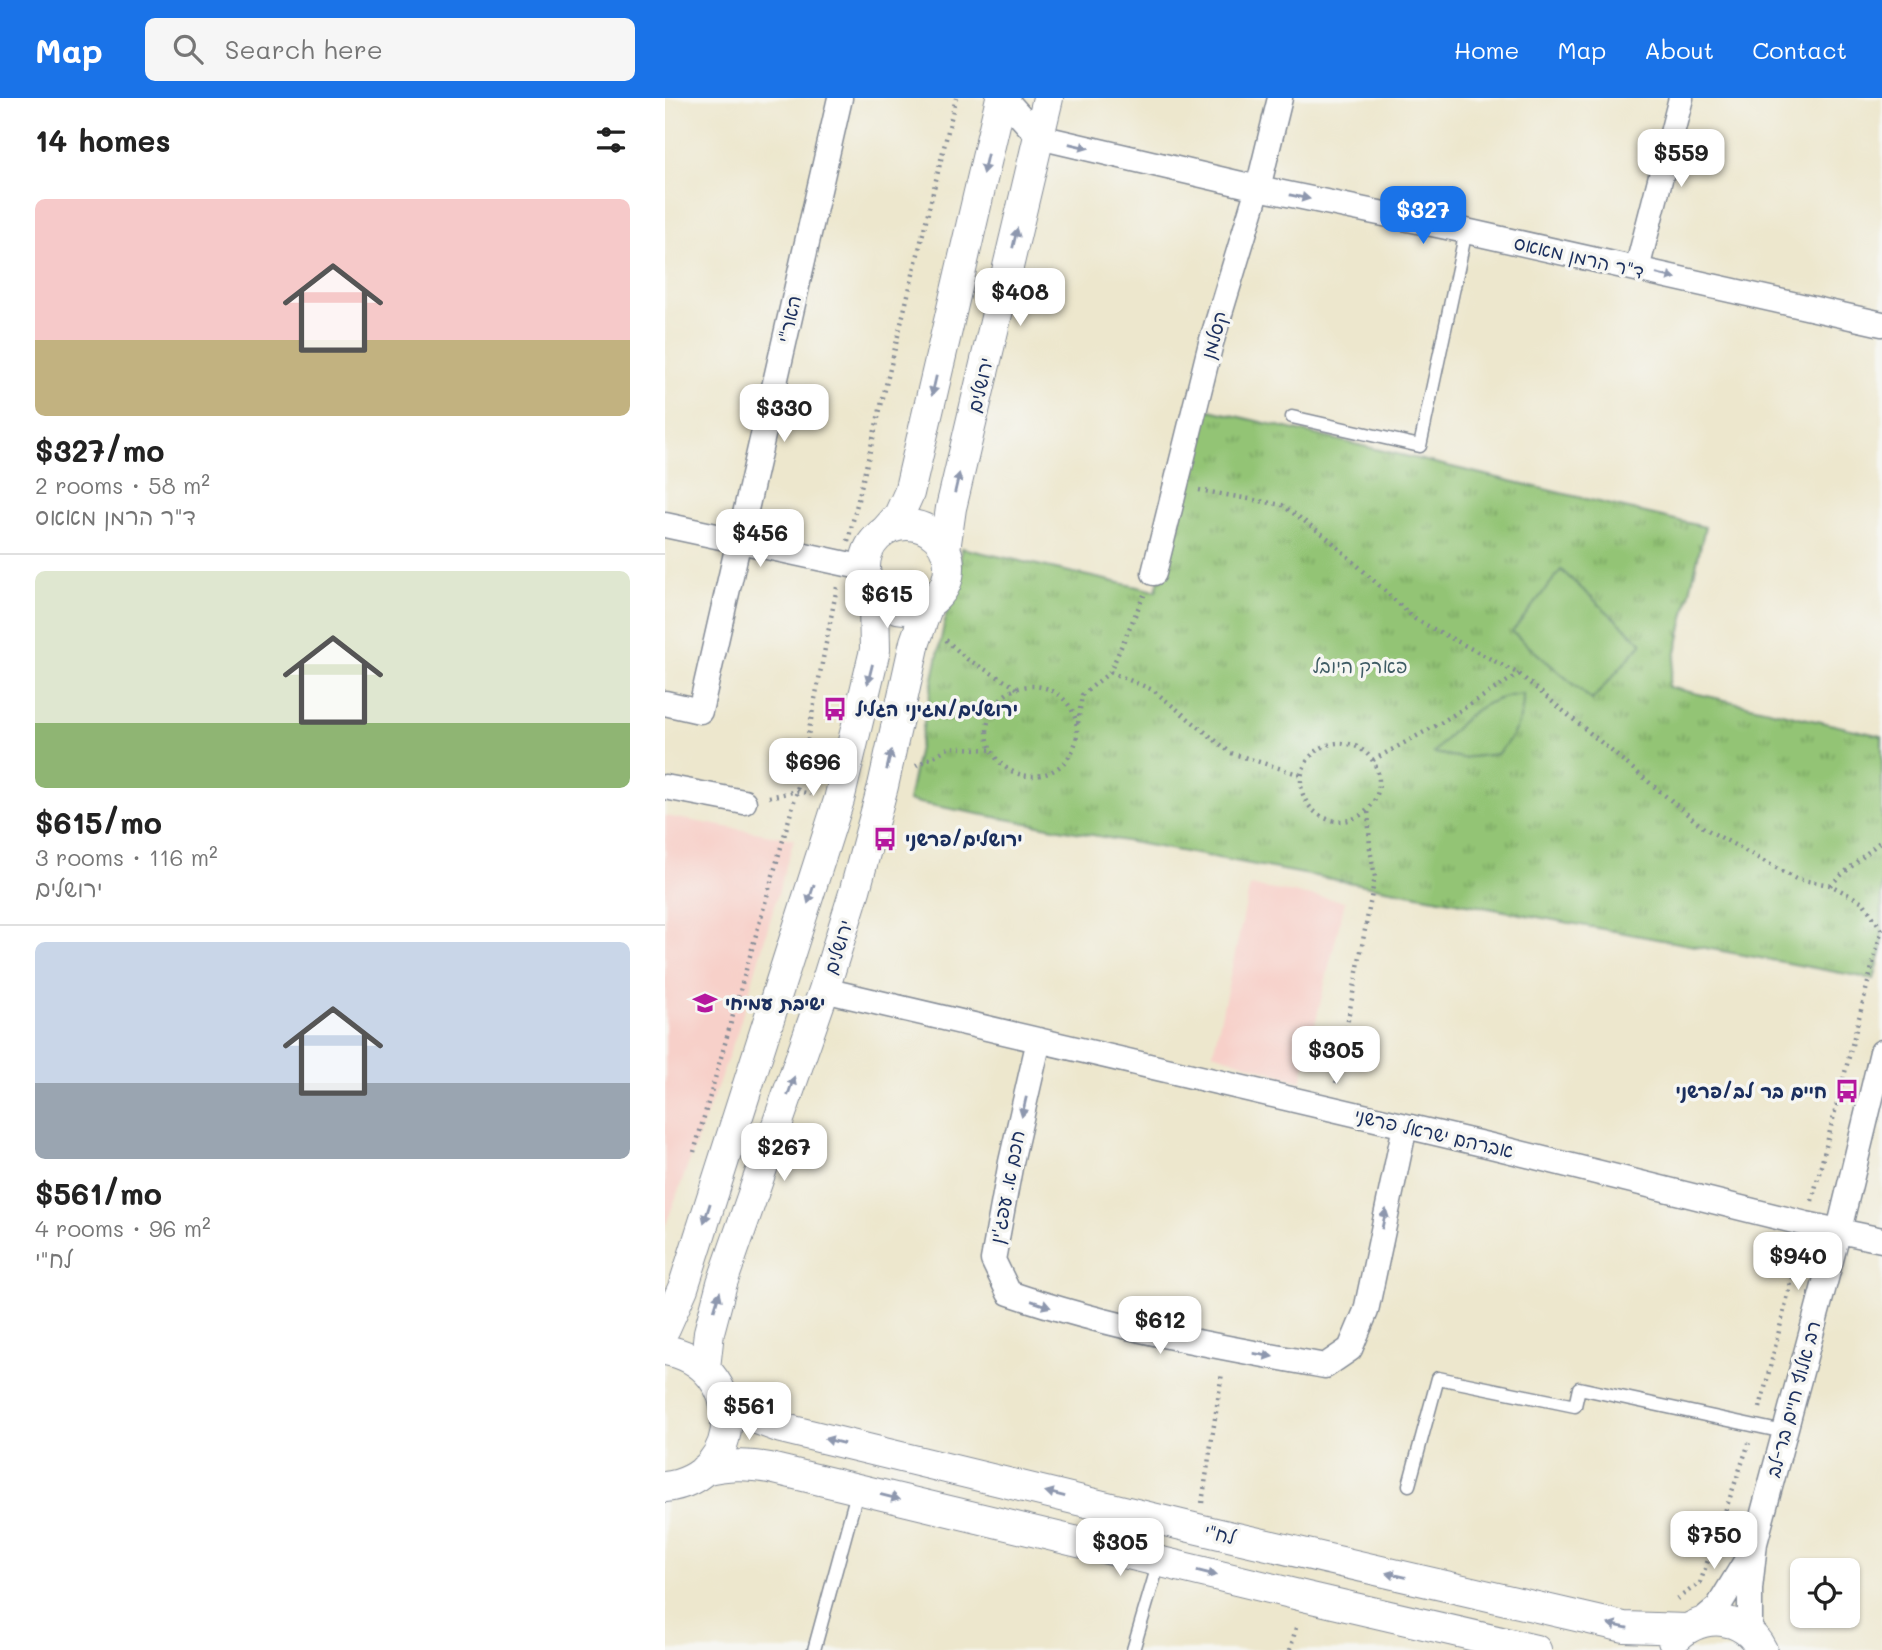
<!DOCTYPE html>
<meta charset="utf-8">
<style>
:root{--surface:#fff;--page:#f6f6f6;--text:#222;--muted:#767676;--line:#e0e0e0;--accent:#1a73e8}
body{margin:0;font-family:Mali,"Playpen Sans Hebrew",sans-serif;background:var(--page);color:var(--text);height:100vh;display:flex;flex-direction:column;font-size:26px;white-space:nowrap}
*{box-sizing:border-box;margin:0}
p{font-size:23px;color:var(--muted)}
.icon{flex:none;width:38px;height:38px;fill:none;stroke:currentColor;stroke-width:2;stroke-linecap:round;stroke-linejoin:round}
.map{position:relative;flex:1;overflow:hidden}
.sheet{display:flex;flex-direction:column;background:var(--surface);width:665px}
.sheet>*{flex:none}
.controls{position:absolute;left:1125px;top:1460px;display:grid;gap:14px}
.controls a{display:grid;place-items:center;width:70px;height:70px;border-radius:10px;background:var(--surface);box-shadow:0 2px 5px #0004;font-size:35px}
.price{position:absolute;translate:-50% -60px;padding:0 16px;border-radius:14px;background:#fff;color:#222;font-size:23px;line-height:46px;filter:drop-shadow(0 2px 4px #0008)}
.price::after{content:'';position:absolute;left:50%;top:42px;width:21px;height:16px;margin-left:-10px;background:inherit;clip-path:polygon(0 0,100% 0,50% 100%)}
.price.active{background:var(--accent);color:#fff}
ul{padding:0;list-style:none}
li{display:grid;align-content:center;gap:14px;height:371px;padding:0 35px}
li+li{border-top:2px solid var(--line)}
li span{display:grid;place-items:center;height:217px;border-radius:10px;color:#555}
li>.icon{margin-inline-start:auto}
span .icon{width:126px;height:126px;fill:#fffc;stroke-width:1}
li b{font-size:30px}
h2{display:flex;justify-content:space-between;align-items:center;height:84px;padding:0 35px;font-size:30px}
header{display:flex;align-items:center;gap:42px;box-sizing:border-box;height:98px;padding:0 35px;background:var(--accent);color:#fff}
header strong{font-size:33px}
nav{display:flex;gap:38px;margin-inline-start:auto;font-size:24px}
.search{width:490px;height:63px;background:var(--page);display:flex;align-items:center;gap:18px;box-sizing:border-box;padding:0 24px;border-radius:10px;color:var(--muted);font-size:26px}
main{display:flex;flex:1;min-height:0}
.map>svg:first-child{display:block}
.built{fill:#f7d0c9}
.park{fill:url(#park-tufts);stroke:#577a69;stroke-width:2}
.pitch{fill:#93c474;stroke:#577a69;stroke-width:2}
.lines{fill:none;stroke-linecap:round;stroke-linejoin:round}
.service-casing{stroke:#848b96;stroke-width:15}
.minor-casing{stroke:#848b96;stroke-width:27}
.tertiary-casing{stroke:#848b96;stroke-width:32}
.path{stroke:#848b96;stroke-width:4.5;stroke-dasharray:2 5;stroke-linecap:butt}
.service{stroke:#fff;stroke-width:12}
.minor{stroke:#fff;stroke-width:24}
.tertiary{stroke:#fff;stroke-width:30}
.oneway{fill:#8d97ae}
.labels{text-anchor:middle;stroke-width:7;stroke-linejoin:round;paint-order:stroke}
.street-label{font-size:19px;fill:#1b2f5e;stroke:#f6f6f2}
.park-label{font-size:19px;fill:#3f5c65;stroke:#f6f6f2}
.poi-label{font-size:19px;font-weight:bold;fill:#1b2f5e;stroke:#f6f6f2;text-anchor:start}
</style>
<header>
<strong>Map</strong>
<div class="search"><svg class="icon" aria-label="search" viewBox="0 0 24 24"><circle cx="10" cy="10" r="6"/><path d="M15 15l6 6"/></svg>Search here</div>
<nav><a>Home</a><a>Map</a><a>About</a><a>Contact</a></nav>
</header>
<main>
<section class="sheet">
<h2>14 homes<svg class="icon" aria-label="filters" viewBox="0 0 24 24"><path d="M4 7h16M4 17h16"/><circle cx="9" cy="7" r="2"/><circle cx="15" cy="17" r="2"/></svg></h2>
<ul>
<li><span style="background:linear-gradient(#f6c9c9 65%,#c2b280 0)"><svg class="icon" aria-label="home" viewBox="0 0 24 24"><path d="M3 11l9-7 9 7M6 9v11h12V9"/></svg></span><div><b>$327/mo</b><p>2 rooms · 58 m²</p><p>ד&quot;ר הרמן מאאס</p></div></li>
<li><span style="background:linear-gradient(#dfe7d0 70%,#8fb573 0)"><svg class="icon" aria-label="home" viewBox="0 0 24 24"><path d="M3 11l9-7 9 7M6 9v11h12V9"/></svg></span><div><b>$615/mo</b><p>3 rooms · 116 m²</p><p>ירושלים</p></div></li>
<li><span style="background:linear-gradient(#c9d6e8 65%,#9aa5b1 0)"><svg class="icon" aria-label="home" viewBox="0 0 24 24"><path d="M3 11l9-7 9 7M6 9v11h12V9"/></svg></span><div><b>$561/mo</b><p>4 rooms · 96 m²</p><p>לח&quot;י</p></div></li>
</ul>
</section>
<div class="map">
<svg width="1217" height="1552" viewBox="0 0 1217 1552">
<defs>
<pattern id="park-tufts" width="24" height="20" patternUnits="userSpaceOnUse" patternTransform="scale(1.75)"><rect width="24" height="20" fill="#93c474"/><path d="M3 7l-1-3M5 7V3M7 7l1-3M15 17l-1-3M17 17v-4M19 17l1-3" fill="none" stroke="#77a062"/></pattern>
</defs>
<rect width="100%" height="100%" fill="#f6f6f2"/>
<filter id="ink" filterUnits="userSpaceOnUse"><feTurbulence type="fractalNoise" baseFrequency=".0143" numOctaves="2"/><feDisplacementMap in="SourceGraphic" scale="14" xChannelSelector="R" yChannelSelector="G"/><feConvolveMatrix kernelMatrix="1 2 1 2 8 2 1 2 1" color-interpolation-filters="sRGB"/></filter>
<filter id="wash" filterUnits="userSpaceOnUse"><feTurbulence type="fractalNoise" baseFrequency=".00686" numOctaves="4" result="noise"/><feDisplacementMap in="SourceGraphic" scale="28" xChannelSelector="R" yChannelSelector="G"/><feGaussianBlur stdDeviation="1.57" result="paint"/><feColorMatrix in="noise" values="0 0 0 0 0 0 0 0 0 0 0 0 0 0 0 0 0 1.4 0 .05"/><feComposite in="paint" operator="in"/></filter>
<g filter="url(#wash)">
<rect width="100%" height="100%" fill="#ede7cd"/>
<path class="built" d="M0,718L129,741L72,935L0,1129Z
M585,788L680,803L636,984L548,955Z"/>
<path class="park" d="M537,310L1040,429L1003,589L1217,638V851L1209,881L243,703L282,512L294,488L296,450L491,493Z"/>
<path class="pitch" d="M896,472L977,545L927,602L847,534Z
M858,596C859,621 849,638 832,656L797,660L769,655C795,623 815,600 858,596Z"/>
</g>
<g filter="url(#ink)">
<g class="lines">
<g class="service-casing">
<path id="service" d="M627,319L755,348L801,133
M744,1387L773,1280L910,1308L914,1290L1119,1334
M149,1552L193,1391
M468,1552L494,1464"/>
</g>
<g class="minor-casing">
<path id="minor" d="M339,0L374,39L593,90L801,133L1217,226
M972,171L1016,0
M0,427L200,470
M489,475L546,245L593,90L615,0
M0,605L35,613L175,0
M0,689L79,704
M159,892L822,1047L1141,1126L1217,1142
M374,942L346,1064L328,1162L344,1195C446,1230 554,1249 660,1268L685,1251L701,1213L740,1028
M1035,1524L1053,1509L1084,1458
M1085,1536V1491L1090,1445L1174,1132L1217,954"/>
</g>
<g class="tertiary-casing">
<path id="tertiary" d="M200 469a42 42 0 1 1 84 0a42 42 0 1 1-84 0Z
M219,434L234,417L244,395L336,0
M280,452L286,410L383,0
M0,1230L18,1190L174,702L210,552L209,505L203,485
M0,1252C82,1266 82,1379 0,1389
M40,1270L44,1234L57,1185L159,892L190,792L218,688L250,544L264,504
M58,1298L84,1318L116,1330L533,1431L959,1529L1021,1531
M39,1372C62,1366 81,1366 105,1370L638,1498L871,1552
M1008,1543C1035,1514 1078,1515 1097,1552"/>
</g>
<path class="path" d="M534,392L617,407L664,441L750,521L854,576L1039,730L1131,781L1165,787L1198,804L1217,832
M183,443L291,0
M281,542L302,561L352,590
M445,574L488,592L566,655L636,677
M322 633a45 45 0 1 1 90 0a45 45 0 1 1-90 0Z
M413,625L417,597L445,574L479,497
M636 684a39 39 0 1 1 78 0a39 39 0 1 1-78 0Z
M708,662L772,627L854,576
M251,668L285,649L325,652
M104,699L132,693L146,696
M1165,787L1217,742
M671,985L710,779L705,751L703,711
M29,1054L132,693L172,489
M130,1055L149,1060
M1147,1103L1217,830
M1095,1310L1135,1148
M537,1405L557,1275
M1012,1501L1035,1485L1084,1345
M625,1552L632,1526"/>
<use href="#service" class="service"/>
<use href="#minor" class="minor"/>
<use href="#tertiary" class="tertiary"/>
</g>
<defs><path id="oneway-solid" d="M-6-.8H1V-3.2L6.5 0L1 3.2V.8H-6Z" transform="scale(1.75)"/></defs>
<g class="oneway">
<use href="#oneway-solid" transform="translate(414 48) rotate(13)"/>
<use href="#oneway-solid" transform="translate(320 66) rotate(103)"/>
<use href="#oneway-solid" transform="translate(635 99) rotate(12)"/>
<use href="#oneway-solid" transform="translate(350 140) rotate(-77)"/>
<use href="#oneway-solid" transform="translate(1001 178) rotate(13)"/>
<use href="#oneway-solid" transform="translate(269 288) rotate(103)"/>
<use href="#oneway-solid" transform="translate(292 385) rotate(-77)"/>
<use href="#oneway-solid" transform="translate(205 576) rotate(104)"/>
<use href="#oneway-solid" transform="translate(224 662) rotate(-77)"/>
<use href="#oneway-solid" transform="translate(146 796) rotate(108)"/>
<use href="#oneway-solid" transform="translate(126 988) rotate(-71)"/>
<use href="#oneway-solid" transform="translate(359 1009) rotate(103)"/>
<use href="#oneway-solid" transform="translate(42 1115) rotate(108)"/>
<use href="#oneway-solid" transform="translate(719 1121) rotate(-78)"/>
<use href="#oneway-solid" transform="translate(52 1203) rotate(-73)"/>
<use href="#oneway-solid" transform="translate(376 1206) rotate(19)"/>
<use href="#oneway-solid" transform="translate(598 1257) rotate(10)"/>
<use href="#oneway-solid" transform="translate(169 1343) rotate(-166)"/>
<use href="#oneway-solid" transform="translate(390 1396) rotate(-166)"/>
<use href="#oneway-solid" transform="translate(225 1399) rotate(14)"/>
<use href="#oneway-solid" transform="translate(542 1475) rotate(14)"/>
<use href="#oneway-solid" transform="translate(731 1477) rotate(-167)"/>
<use href="#oneway-solid" transform="translate(953 1528) rotate(-169)"/>
</g>
</g>
<defs>
<g id="bus-bare" transform="scale(1.89)"><path d="M-5-6H5V4H4V6H2V4H-2V6H-4V4H-5ZM-3.5-4V0h7V-4ZM-3.5 1.2v1.5H-2V1.2ZM2 1.2v1.5H3.5V1.2Z" fill="#b5179e" stroke="#f6f6f2" stroke-width="2.5" paint-order="stroke"/></g>
<g id="school-bare" transform="scale(1.89)"><path d="M0-5L7-2L0 1L-7-2ZM-4 1L0 2.5L4 1V4Q0 6-4 4Z" fill="#b5179e" stroke="#f6f6f2" stroke-width="2.5" paint-order="stroke"/></g>
</defs>
<g fill-rule="evenodd">
<use href="#bus-bare" x="170" y="611"/>
<use href="#bus-bare" x="220" y="741"/>
<use href="#school-bare" x="40" y="905"/>
<use href="#bus-bare" x="1182" y="993"/>
</g>
<g class="labels">
<g class="street-label">
<text transform="translate(914 159) rotate(13)" y="7">ד"ר הרמן מאאס</text>
<text transform="translate(124 221) rotate(-77)" y="7">האר"י</text>
<text transform="translate(549 237) rotate(-74)" y="7">קסלמן</text>
<text transform="translate(315 287) rotate(-77)" y="7">ירושלים</text>
<text transform="translate(173 849) rotate(-73)" y="7">ירושלים</text>
<text transform="translate(769 1035) rotate(13)" y="7">אברהם ישראל פרשני</text>
<text transform="translate(342 1089) rotate(-79)" y="7">חכם א. עפג'ין</text>
<text transform="translate(1128 1301) rotate(-75)" y="7">רב אלוף חיים בר-לב</text>
<text transform="translate(555 1436) rotate(13)" y="7">לח"י</text>
</g>
<g class="park-label">
<text x="695" y="575">פארק היובל</text>
</g>
<g class="poi-label">
<text x="190" y="618">ירושלים/מגיני הגליל</text>
<text x="240" y="748">ירושלים/פרשני</text>
<text x="60" y="912">ישיבת עמיחי</text>
<text x="1162" y="1000" text-anchor="end">חיים בר לב/פרשני</text>
</g>
</g>
</svg>
<div class="controls">
<a><svg class="icon" aria-label="locate" viewBox="0 0 24 24"><circle cx="12" cy="12" r="6"/><path d="M12 2v4M12 18v4M2 12h4M18 12h4"/></svg></a>
</div>
<b class="price" style="left:1016px;top:91px">$559</b>
<b class="price active" style="left:758px;top:148px">$327</b>
<b class="price" style="left:355px;top:230px">$408</b>
<b class="price" style="left:119px;top:346px">$330</b>
<b class="price" style="left:95px;top:471px">$456</b>
<b class="price" style="left:222px;top:532px">$615</b>
<b class="price" style="left:148px;top:700px">$696</b>
<b class="price" style="left:671px;top:988px">$305</b>
<b class="price" style="left:119px;top:1085px">$267</b>
<b class="price" style="left:1133px;top:1194px">$940</b>
<b class="price" style="left:495px;top:1258px">$612</b>
<b class="price" style="left:84px;top:1344px">$561</b>
<b class="price" style="left:1049px;top:1473px">$750</b>
<b class="price" style="left:455px;top:1480px">$305</b>
</div>
</main>
